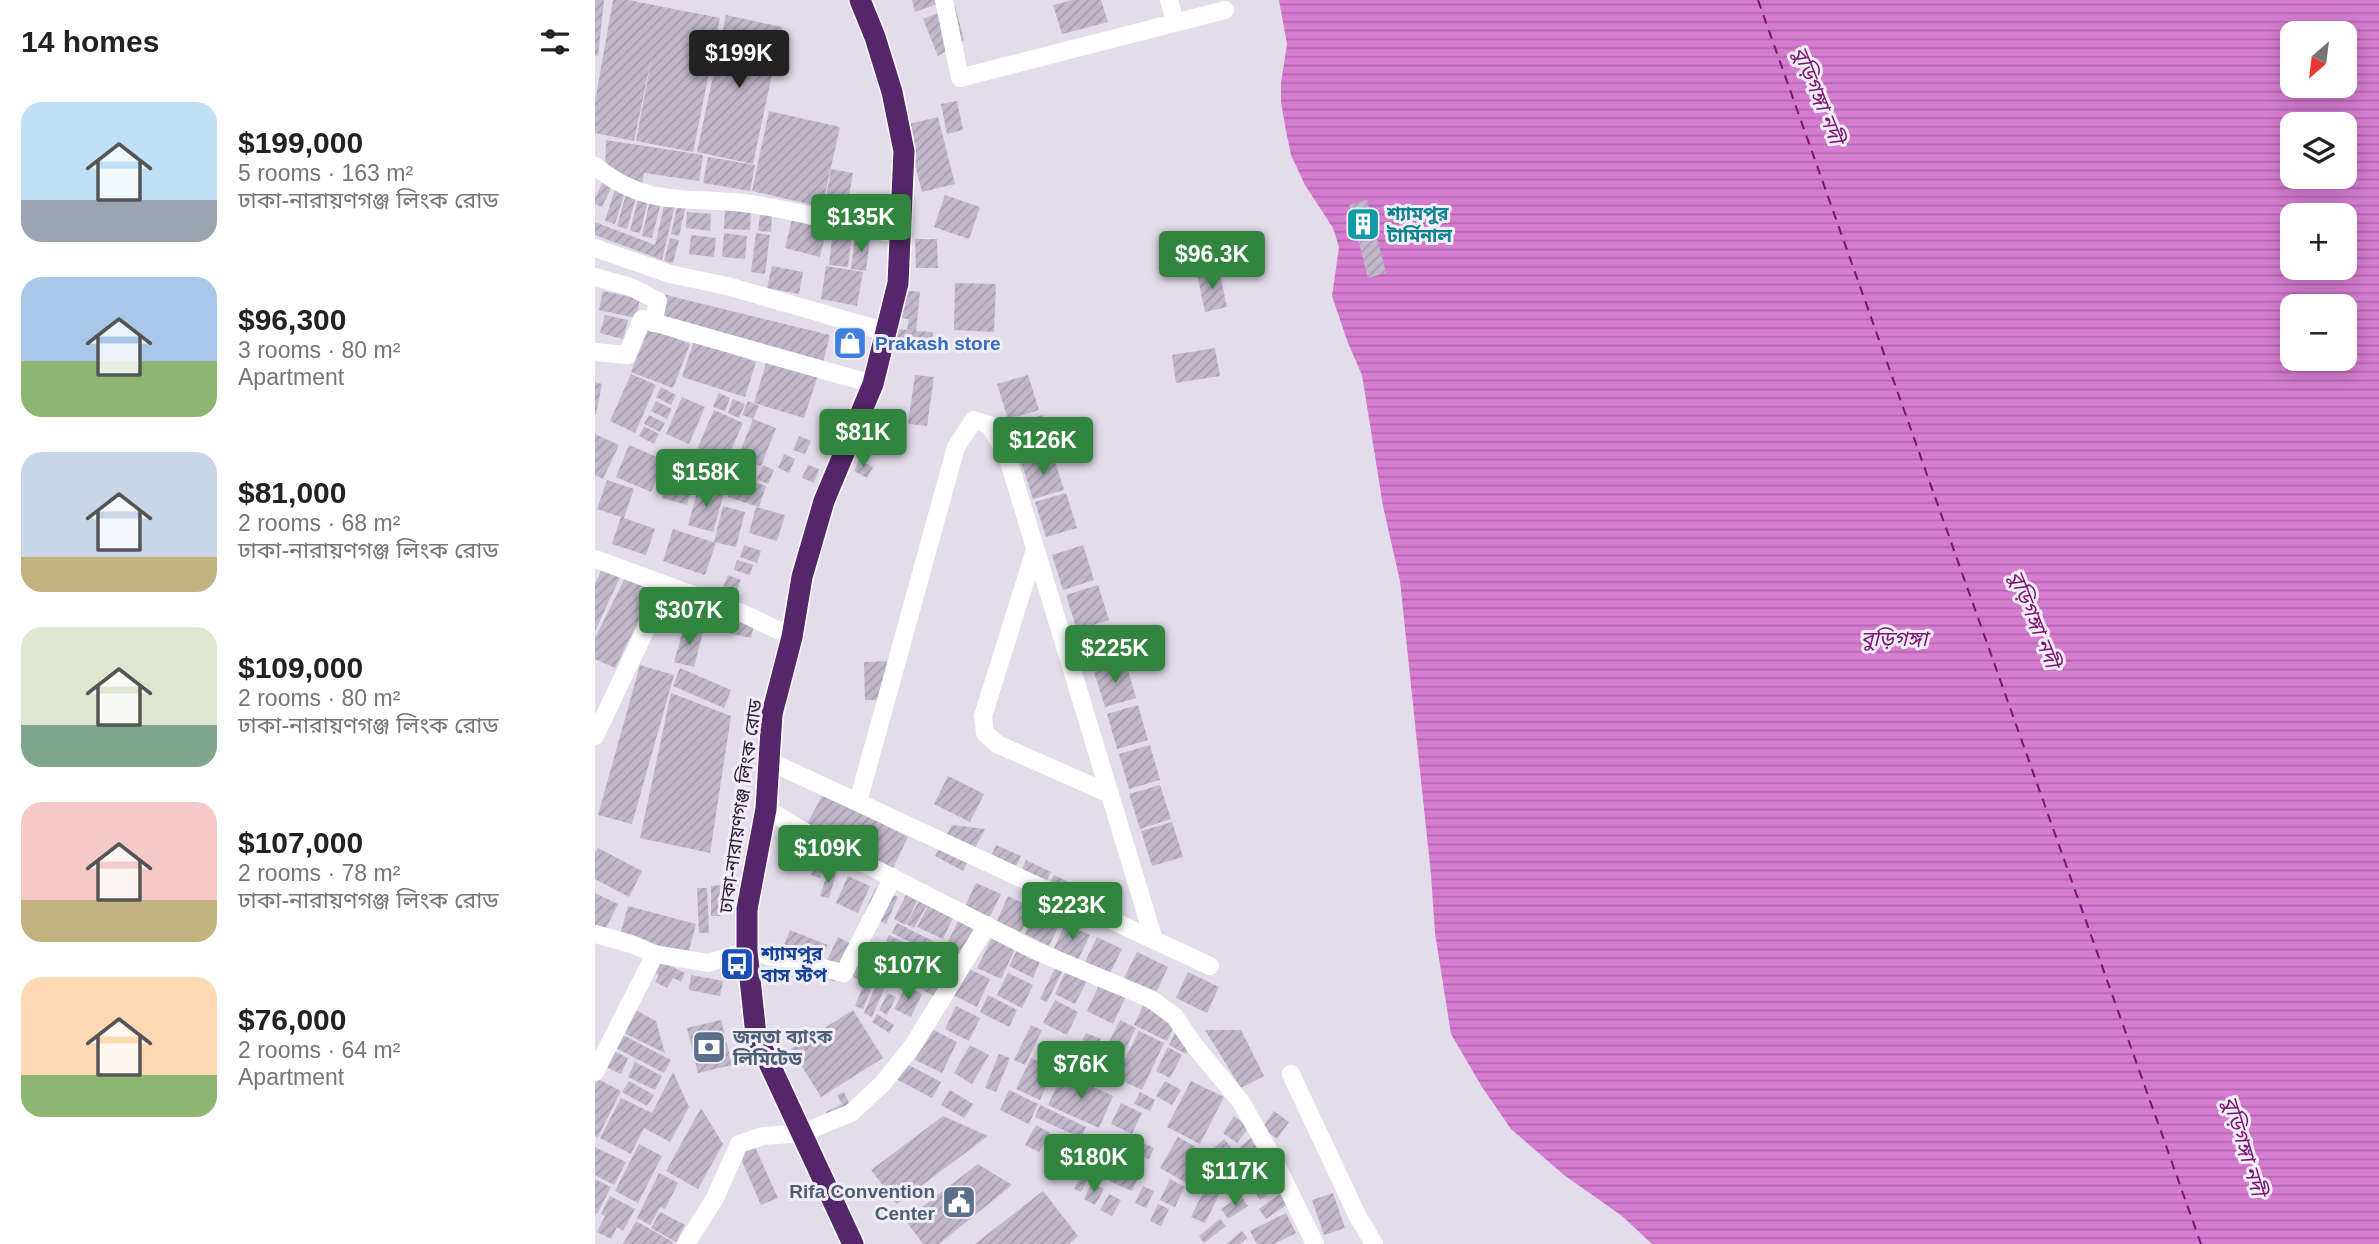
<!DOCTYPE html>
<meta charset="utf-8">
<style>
:root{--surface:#fff;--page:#f2f2f2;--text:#222;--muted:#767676;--accent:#32853e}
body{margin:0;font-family:Arial,"Noto Sans Bengali",sans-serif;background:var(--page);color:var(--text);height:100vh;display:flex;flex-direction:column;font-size:26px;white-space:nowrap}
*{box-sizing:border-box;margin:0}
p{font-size:23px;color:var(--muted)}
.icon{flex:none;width:38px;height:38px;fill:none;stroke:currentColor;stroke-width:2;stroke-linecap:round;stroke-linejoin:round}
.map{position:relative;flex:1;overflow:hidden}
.sheet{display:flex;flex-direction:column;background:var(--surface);width:595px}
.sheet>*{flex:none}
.needle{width:46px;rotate:208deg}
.tools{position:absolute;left:1685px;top:21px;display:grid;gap:14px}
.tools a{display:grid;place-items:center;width:77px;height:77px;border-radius:14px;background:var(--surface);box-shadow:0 4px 18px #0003;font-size:35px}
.price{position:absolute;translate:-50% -60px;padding:0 16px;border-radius:7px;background:var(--accent);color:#fff;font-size:23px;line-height:46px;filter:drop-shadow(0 2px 4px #0008)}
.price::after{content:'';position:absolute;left:50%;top:42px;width:21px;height:16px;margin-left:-10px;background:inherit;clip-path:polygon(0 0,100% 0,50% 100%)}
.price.current{background:#222;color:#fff}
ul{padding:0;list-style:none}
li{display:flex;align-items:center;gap:21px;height:175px;padding:0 21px}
li span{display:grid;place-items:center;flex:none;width:196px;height:140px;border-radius:21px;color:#555}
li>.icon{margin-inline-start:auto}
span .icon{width:84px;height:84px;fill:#fffc;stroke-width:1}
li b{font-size:30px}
h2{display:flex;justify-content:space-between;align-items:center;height:84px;padding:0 21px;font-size:30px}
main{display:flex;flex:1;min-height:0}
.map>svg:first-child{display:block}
.water{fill:url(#water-rules);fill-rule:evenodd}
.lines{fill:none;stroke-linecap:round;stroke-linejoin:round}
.ferry{stroke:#7b1274;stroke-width:2;stroke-dasharray:9 7;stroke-linecap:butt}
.building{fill:url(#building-hatch)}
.highway-casing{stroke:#fff;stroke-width:24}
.street{stroke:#fff;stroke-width:18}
.highway{stroke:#552669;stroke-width:21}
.labels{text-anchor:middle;stroke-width:6;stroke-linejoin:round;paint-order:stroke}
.culture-label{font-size:19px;font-weight:bold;fill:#0d838f;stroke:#f1edf7;text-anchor:start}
.shop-label{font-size:19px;font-weight:bold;fill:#366cbe;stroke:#f1edf7;text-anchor:start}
.street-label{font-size:19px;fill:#301d3b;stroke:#f1edf7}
.transit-label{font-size:19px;font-weight:bold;fill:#164399;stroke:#f1edf7;text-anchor:start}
.service-label{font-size:19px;font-weight:bold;fill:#4e5e75;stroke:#f1edf7;text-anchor:start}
.water-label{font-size:21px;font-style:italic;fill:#7b1274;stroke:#f1edf7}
</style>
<main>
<section class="sheet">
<h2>14 homes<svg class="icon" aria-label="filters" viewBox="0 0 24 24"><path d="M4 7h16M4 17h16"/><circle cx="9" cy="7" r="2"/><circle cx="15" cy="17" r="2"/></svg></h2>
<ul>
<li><span style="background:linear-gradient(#bfe0f5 70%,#9aa5b1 0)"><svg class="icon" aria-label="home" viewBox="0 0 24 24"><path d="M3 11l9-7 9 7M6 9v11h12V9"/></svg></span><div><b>$199,000</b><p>5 rooms · 163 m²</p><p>ঢাকা-নারায়ণগঞ্জ লিংক রোড</p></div></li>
<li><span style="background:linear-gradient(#a9c7e8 60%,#8fb573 0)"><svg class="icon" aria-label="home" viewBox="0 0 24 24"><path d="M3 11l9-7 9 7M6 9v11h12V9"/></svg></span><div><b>$96,300</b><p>3 rooms · 80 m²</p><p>Apartment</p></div></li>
<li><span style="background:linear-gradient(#c9d6e8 75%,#c2b280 0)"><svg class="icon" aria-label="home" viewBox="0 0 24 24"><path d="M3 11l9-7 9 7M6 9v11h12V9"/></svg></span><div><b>$81,000</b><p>2 rooms · 68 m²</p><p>ঢাকা-নারায়ণগঞ্জ লিংক রোড</p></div></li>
<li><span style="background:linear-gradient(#dfe7d0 70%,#7fa58c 0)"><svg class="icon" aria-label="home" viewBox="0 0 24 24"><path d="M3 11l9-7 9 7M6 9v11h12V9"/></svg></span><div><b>$109,000</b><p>2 rooms · 80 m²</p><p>ঢাকা-নারায়ণগঞ্জ লিংক রোড</p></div></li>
<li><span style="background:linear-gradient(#f6c9c9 70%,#c2b280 0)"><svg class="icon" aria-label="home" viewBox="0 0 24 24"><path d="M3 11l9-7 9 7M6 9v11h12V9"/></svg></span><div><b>$107,000</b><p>2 rooms · 78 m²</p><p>ঢাকা-নারায়ণগঞ্জ লিংক রোড</p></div></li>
<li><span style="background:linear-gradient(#ffd9b3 70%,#8fb573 0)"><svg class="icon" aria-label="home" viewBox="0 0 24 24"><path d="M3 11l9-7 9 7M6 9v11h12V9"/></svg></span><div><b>$76,000</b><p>2 rooms · 64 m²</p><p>Apartment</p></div></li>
</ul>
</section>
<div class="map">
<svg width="1784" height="1244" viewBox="0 0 1784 1244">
<defs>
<pattern id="water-rules" width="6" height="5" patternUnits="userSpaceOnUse" patternTransform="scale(1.75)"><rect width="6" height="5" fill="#d67dd1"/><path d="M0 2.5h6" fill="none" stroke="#ae66ab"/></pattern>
<pattern id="building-hatch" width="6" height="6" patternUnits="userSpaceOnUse" patternTransform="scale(1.75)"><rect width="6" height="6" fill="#c1b8cb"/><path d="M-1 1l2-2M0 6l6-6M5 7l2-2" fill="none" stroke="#a69eaf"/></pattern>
</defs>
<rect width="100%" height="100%" fill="#e3dcea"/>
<path class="water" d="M684,0H1784V1244H1057L1027,1216L969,1175L916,1129L887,1087L856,1034L840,933L836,875L805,581L788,506L767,375L753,343L737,296L744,247L738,228L710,185L696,155L691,131L686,102V83L692,44ZM1698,33H1750V86H1698ZM1698,124H1750V177H1698ZM1698,215H1750V268H1698ZM1698,306H1750V359H1698Z"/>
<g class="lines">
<path class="ferry" d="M1163,0L1606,1244"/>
</g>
<path class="building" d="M0,0H9L3,56L0,55Z
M18,0H33L125,18L98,152L41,141L59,46L39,141L0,133V102Z
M317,0H353L320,12Z
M478,0H506L513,22L467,34L458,5Z
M360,6L369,40L343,56L328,19Z
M131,15L187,27L158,164L102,152Z
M362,101L368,130L352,134L346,104Z
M174,111L245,127L227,207L157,191Z
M343,117L360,184L327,192L310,125Z
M11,140L108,155L104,181L49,173L46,191L10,171Z
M113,157L160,165L155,191L108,183Z
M236,169L258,173L251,213L229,209Z
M9,180L18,184L7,207L0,204V198Z
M20,189L30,192L20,224L10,221Z
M31,194L41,197L32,229L22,226Z
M350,195L385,207L374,239L339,227Z
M43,199L53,201L45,233L35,231Z
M55,200L66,202L57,238L47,236Z
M772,200L791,273L773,278L754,205Z
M70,202L80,205L67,260L0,235V222L60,245Z
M83,203L91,205L84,236L76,234Z
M130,208L156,209L155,230L129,229Z
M92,212L116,214L115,231L91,228Z
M165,213L177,214L176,232L163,231Z
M197,219L232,228L225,257L190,248Z
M238,230L257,232L253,267L234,265Z
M129,233L152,236L150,259L127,257Z
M161,233L175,235L170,274L156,272Z
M96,235L121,238L119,257L94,254Z
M260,236L275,238L271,271L256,269Z
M75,238L84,240L78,263L69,261Z
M320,239H342L343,268H321Z
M177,266L208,272L204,294L172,288Z
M231,266L268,272L262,306L226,299Z
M624,270L632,307L610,312L602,274Z
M360,283L401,284L399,332L359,330Z
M307,290L325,292L321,331L338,332L337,345L301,342L302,329L312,330L314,319L304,318Z
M8,291L45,299L41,318L4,310Z
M67,294L235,335L228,362L61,320Z
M10,315L33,320L28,339L5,333Z
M54,328L95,344L78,388L36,372Z
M99,341L161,362L150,397L87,377Z
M620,348L625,376L581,383L577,355Z
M173,357L224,372L209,418L159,403Z
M36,374L61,385L40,433L15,421Z
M320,375L339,377L332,426L313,424Z
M433,375L444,410L413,419L402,384Z
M0,382L7,384L1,414H0Z
M66,387L81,395L76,405L61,397Z
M124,393L135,398L130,411L118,407Z
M87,397L110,407L94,444L71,434Z
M138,399L150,404L144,418L133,413Z
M61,401L77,409L72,419L56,411Z
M153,401L164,406L158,419L147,415Z
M119,410L148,423L125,476L96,463Z
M54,415L70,423L65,432L49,424Z
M448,415L458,450L427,460L417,425Z
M280,416L297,425L287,443L270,434Z
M158,419L181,428L166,466L143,457Z
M49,426L64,434L59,444L44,436Z
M0,434L24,445L8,479L0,475Z
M204,436L216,441L210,454L198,450Z
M34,445L69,460L56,492L21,477Z
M189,454L200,459L194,473L183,468Z
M458,455L469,490L438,499L427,464Z
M264,460L278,467L272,478L259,471Z
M76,465L101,472L92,505L67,498Z
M168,465L179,470L173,484L162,479Z
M213,465L224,469L219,483L207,478Z
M139,475L171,486L164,507L133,497Z
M12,480L39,489L29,518L60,529L51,555L17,544L26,517L2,509Z
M104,486L129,493L118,532L93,525Z
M471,493L482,528L451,537L440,502Z
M128,506L150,512L141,547L119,542Z
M161,507L190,515L182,541L154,533Z
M78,529L121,543L110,575L68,561Z
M149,545L166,551L162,563L145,557Z
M488,545L499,580L468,590L457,555Z
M142,560L158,565L155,575L139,570Z
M10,562L28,571L0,631V584Z
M36,566L64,580L20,668L0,659V638Z
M133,575L146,580L141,593L128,588Z
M503,585L514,620L482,630L471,595Z
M137,616L160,621L156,638L133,633Z
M517,625L528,660L497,670L486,634Z
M89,627L108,632L99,667L79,662Z
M299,661L300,700H270L269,662Z
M531,663L541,698L510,707L499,672Z
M45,665L79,675L37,824L3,815Z
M85,668L136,690L129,708L78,686Z
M76,693L136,716L115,853L45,838Z
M543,705L553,740L522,749L512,714Z
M555,745L565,780L534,789L524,754Z
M353,776L389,794L375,822L339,804Z
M565,785L576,819L545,829L534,794Z
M228,794L313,837L297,870L211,826Z
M577,822L588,857L557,866L546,831Z
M357,825L390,829L368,871L340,856Z
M401,845L426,856L414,881L390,870Z
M3,848L47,871L34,897L0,879V853Z
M224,851L232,854L225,878L216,875Z
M431,860L456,872L444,897L420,885Z
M233,872L241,874L234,898L225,896Z
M459,875L484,887L472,912L448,900Z
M253,876L275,886L263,913L241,903Z
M381,883L406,894L394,919L369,908Z
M128,885V916H116V886Z
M281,887L303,897L291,924L269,913Z
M102,888H112L114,933H104Z
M0,893L23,904L9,932L0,928Z
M311,895L322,901L310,925L299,919Z
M413,896L438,908L426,932L402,921Z
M324,901L332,905L319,928L311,924Z
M334,904L359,916L348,939L322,927Z
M33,906L101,924L93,954L25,935Z
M441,909L466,921L454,946L430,934Z
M366,915L389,926L368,969L345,958Z
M302,923L338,941L333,951L297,933Z
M470,924L495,935L483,960L459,948Z
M195,930L233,945L221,974L183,959Z
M399,934L422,945L406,979L382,968Z
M294,935L332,954L329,960L291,941Z
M243,937L258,945L240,982L225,975Z
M502,937L527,949L515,973L490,962Z
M295,945L327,961L323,968L291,952Z
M423,948L446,959L438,978L414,966Z
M542,952L573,967L561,993L529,978Z
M286,953L304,962L298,972L281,962Z
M263,958L272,964L263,980L254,974Z
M63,960L90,973L86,982L78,978L72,988L60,982L64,975L57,971Z
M462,964L469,968L452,1002L445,999Z
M306,965L324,973L321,980L310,975L304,988L297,985Z
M287,968L299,973L294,982L283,977Z
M372,968L395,979L382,1007L358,995Z
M472,969L493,979L480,1004L460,994Z
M328,970L347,980L339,996L320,986Z
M593,972L624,987L612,1013L581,998Z
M413,973L438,985L427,1008L402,995Z
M96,975L128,981L125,996L94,990Z
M272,976L280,979L268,1009L260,1006Z
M282,983L290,987L277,1017L269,1013Z
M505,983L531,996L518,1024L492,1011Z
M311,986L327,994L316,1017L299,1009Z
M293,993L301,997L292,1015L284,1010Z
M393,995L422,1010L414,1027L385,1012Z
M460,1000L483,1012L472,1035L448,1023Z
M361,1006L385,1018L374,1041L350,1029Z
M548,1006L581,1022L572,1041L539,1025Z
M39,1009L61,1021L70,1053L27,1032Z
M258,1010L288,1058L226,1097L196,1049Z
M282,1014L299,1025L294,1033L277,1022Z
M126,1020L137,1065L103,1073L92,1028Z
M525,1020L541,1028L520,1070L504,1062Z
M436,1025L447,1030L430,1065L419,1060Z
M335,1028L362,1042L347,1073L320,1060Z
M610,1030H646L669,1076L646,1088Z
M544,1031L569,1043L547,1090L521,1078Z
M491,1033L506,1039L494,1065L479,1058Z
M580,1033L597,1042L591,1054L574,1045Z
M26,1034L76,1060L69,1073L19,1047Z
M375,1045L394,1055L377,1084L359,1073Z
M573,1047L587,1055L575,1078L561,1071Z
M13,1048L33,1058L26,1074L5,1064Z
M404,1054L415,1058L401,1092L390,1088Z
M436,1058L459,1069L445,1100L421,1089Z
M40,1062L67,1076L60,1090L33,1077Z
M310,1063L346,1082L337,1098L301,1079Z
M78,1072L94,1107L75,1142L49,1128L36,1154L5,1138L26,1098L57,1113Z
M468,1073L518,1096L504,1128L453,1105Z
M3,1079L26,1091L3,1137L0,1136V1085Z
M34,1081L59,1095L52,1106L27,1092Z
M570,1081L586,1090L577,1105L561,1096Z
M596,1081L629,1097L605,1144L572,1127Z
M355,1090L378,1104L369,1118L346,1105Z
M414,1090L443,1104L434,1124L405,1110Z
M249,1092L261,1118L239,1129L231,1112L247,1104L242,1095Z
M545,1092L560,1100L555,1111L539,1104Z
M526,1103L547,1113L537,1134L516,1124Z
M445,1105L491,1127L486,1138L440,1117Z
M106,1108L128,1144L103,1189L71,1171Z
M679,1111L694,1122L682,1139L667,1128Z
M348,1116L393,1136L302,1204L276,1170Z
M639,1116L654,1127L642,1143L628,1133Z
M441,1125L455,1133L444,1152L430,1145Z
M464,1135L491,1151L481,1169L453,1154Z
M658,1136L670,1151L657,1162L645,1147Z
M583,1137L615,1155L597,1186L565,1168Z
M536,1138L559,1148L554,1159L531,1149Z
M629,1139L647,1161L634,1172L615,1151Z
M502,1141L525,1152L512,1180L489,1169Z
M44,1144L67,1156L43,1203L20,1191Z
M0,1147L31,1162L19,1185L0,1175Z
M160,1147L183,1198L166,1205L144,1154Z
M525,1155L548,1165L543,1176L520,1166Z
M670,1159L677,1169L655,1186L648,1176Z
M612,1163L626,1171L617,1186L603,1178Z
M383,1164L417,1185L344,1244H328L310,1220Z
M519,1170L542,1180L537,1191L514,1181Z
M64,1173L83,1183L70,1209L65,1207L55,1225L42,1218Z
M680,1174L687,1184L665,1200L658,1189Z
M486,1175L493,1179L486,1192L479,1189Z
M626,1178L636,1183L629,1194L620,1188Z
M0,1179L16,1187L2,1214L0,1213Z
M575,1179L590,1187L580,1207L565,1200Z
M497,1183L509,1189L500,1205L489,1199Z
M548,1186L559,1191L551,1208L540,1203Z
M611,1186L625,1193L610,1223L596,1217Z
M448,1191L483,1236L474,1244H380Z
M686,1193L693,1204L671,1219L664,1209Z
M738,1193L750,1228L729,1235L717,1200Z
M514,1194L526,1200L517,1216L505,1210Z
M15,1196L40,1209L28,1231L22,1227L16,1239L2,1232L10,1216L6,1214Z
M646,1196L653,1206L633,1219L626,1209Z
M563,1204L574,1209L566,1226L555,1221Z
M65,1212L90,1225L81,1242L56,1228Z
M691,1213L701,1233L679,1244H662L655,1231Z
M625,1219L631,1226L609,1243L604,1236Z
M41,1221L78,1242L77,1244H28Z
M647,1231L652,1238L645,1244H631Z"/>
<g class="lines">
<g class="highway-casing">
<path id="highway" d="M258,1244L161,1035L152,951V909L171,809L177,714L197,637L207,577L229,501L278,384L303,283L309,151L297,92L280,37L265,0"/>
</g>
<path class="street" d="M349,0L365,78L630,10
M574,0L580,22
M0,166C49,207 90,197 148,203C201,209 253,227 306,235
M0,248L75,274L132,286L292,332
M0,277L36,287L63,301L58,323
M0,352L32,355L47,319L278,384
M440,550L388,716L390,733L402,744L515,794
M0,559L147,613L197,637
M0,736L71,587
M174,761L615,966
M263,802L361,447L379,420L394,425L411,452L559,940
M171,809L222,839L441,951L556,999L580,1017L599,1045L646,1102L677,1156L720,1244
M0,934L36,944L60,954L113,963L152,951L249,973L298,877
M0,1072L60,954
M696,1074L762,1215L779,1244
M91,1244L120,1198L144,1144L168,1136L207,1133L256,1113L288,1083L319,1044L392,925"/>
<use href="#highway" class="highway"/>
</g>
<defs>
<g id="building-square" transform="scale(1.75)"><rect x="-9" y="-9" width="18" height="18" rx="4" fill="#0f9aa8" stroke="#f1edf7"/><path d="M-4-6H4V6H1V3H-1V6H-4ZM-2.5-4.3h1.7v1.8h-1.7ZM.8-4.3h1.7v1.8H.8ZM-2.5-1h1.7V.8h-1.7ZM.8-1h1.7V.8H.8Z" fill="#fff"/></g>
<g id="shop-square" transform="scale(1.75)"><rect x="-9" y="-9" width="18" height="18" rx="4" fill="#3f7fe0" stroke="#f1edf7"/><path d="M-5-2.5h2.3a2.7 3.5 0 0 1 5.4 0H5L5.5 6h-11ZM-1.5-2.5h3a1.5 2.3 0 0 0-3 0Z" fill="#fff"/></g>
<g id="bus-square" transform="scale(1.75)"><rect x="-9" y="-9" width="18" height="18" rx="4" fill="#1a4fb4" stroke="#f1edf7"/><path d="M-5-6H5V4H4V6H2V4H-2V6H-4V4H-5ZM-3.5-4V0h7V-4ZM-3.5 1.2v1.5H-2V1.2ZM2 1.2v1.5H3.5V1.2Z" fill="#fff"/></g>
<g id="bank-square" transform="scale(1.75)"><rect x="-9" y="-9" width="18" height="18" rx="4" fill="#5c6f8a" stroke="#f1edf7"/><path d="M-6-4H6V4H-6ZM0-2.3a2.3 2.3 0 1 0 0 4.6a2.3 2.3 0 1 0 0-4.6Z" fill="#fff"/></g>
<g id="civic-square" transform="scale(1.75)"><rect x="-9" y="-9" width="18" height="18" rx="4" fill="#5c6f8a" stroke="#f1edf7"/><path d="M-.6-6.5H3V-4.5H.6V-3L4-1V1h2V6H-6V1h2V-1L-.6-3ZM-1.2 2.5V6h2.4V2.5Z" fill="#fff"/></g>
</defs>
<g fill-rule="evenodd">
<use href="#building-square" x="768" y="224"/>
<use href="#shop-square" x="255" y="343"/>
<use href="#bus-square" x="142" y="964"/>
<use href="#bank-square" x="114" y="1047"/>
<use href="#civic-square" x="364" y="1202"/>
</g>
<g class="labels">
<g class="culture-label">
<text x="792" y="220">শ্যামপুর<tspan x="792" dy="22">টার্মিনাল</tspan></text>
</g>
<g class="shop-label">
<text x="280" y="350">Prakash store</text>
</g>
<g class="street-label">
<text transform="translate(145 806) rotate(-82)" y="7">ঢাকা-নারায়ণগঞ্জ লিংক রোড</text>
</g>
<g class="transit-label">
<text x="166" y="960">শ্যামপুর<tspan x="166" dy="22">বাস স্টপ</tspan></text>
</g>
<g class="service-label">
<text x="138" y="1043">জনতা ব্যাংক<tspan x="138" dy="22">লিমিটেড</tspan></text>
<text x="340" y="1198" text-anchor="end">Rifa Convention<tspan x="340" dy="22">Center</tspan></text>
</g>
<g class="water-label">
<text transform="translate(1223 95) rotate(68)" y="7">বুড়িগঙ্গা নদী</text>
<text transform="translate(1439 619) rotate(68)" y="7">বুড়িগঙ্গা নদী</text>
<text x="1299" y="646">বুড়িগঙ্গা</text>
<text transform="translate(1649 1146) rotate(73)" y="7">বুড়িগঙ্গা নদী</text>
</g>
</g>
</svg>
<div class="tools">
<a><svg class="needle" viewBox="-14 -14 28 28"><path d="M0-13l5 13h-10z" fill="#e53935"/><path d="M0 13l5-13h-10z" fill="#767676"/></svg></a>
<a><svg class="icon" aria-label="layers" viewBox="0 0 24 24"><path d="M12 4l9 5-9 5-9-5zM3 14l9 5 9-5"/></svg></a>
<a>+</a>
<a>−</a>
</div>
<b class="price current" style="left:144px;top:90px">$199K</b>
<b class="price" style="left:266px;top:254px">$135K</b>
<b class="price" style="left:617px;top:291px">$96.3K</b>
<b class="price" style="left:268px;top:469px">$81K</b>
<b class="price" style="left:448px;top:477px">$126K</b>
<b class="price" style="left:111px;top:509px">$158K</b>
<b class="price" style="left:94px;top:647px">$307K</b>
<b class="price" style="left:520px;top:685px">$225K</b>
<b class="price" style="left:233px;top:885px">$109K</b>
<b class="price" style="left:477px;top:942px">$223K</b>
<b class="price" style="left:313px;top:1002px">$107K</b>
<b class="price" style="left:486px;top:1101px">$76K</b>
<b class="price" style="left:499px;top:1194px">$180K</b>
<b class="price" style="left:640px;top:1208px">$117K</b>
</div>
</main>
